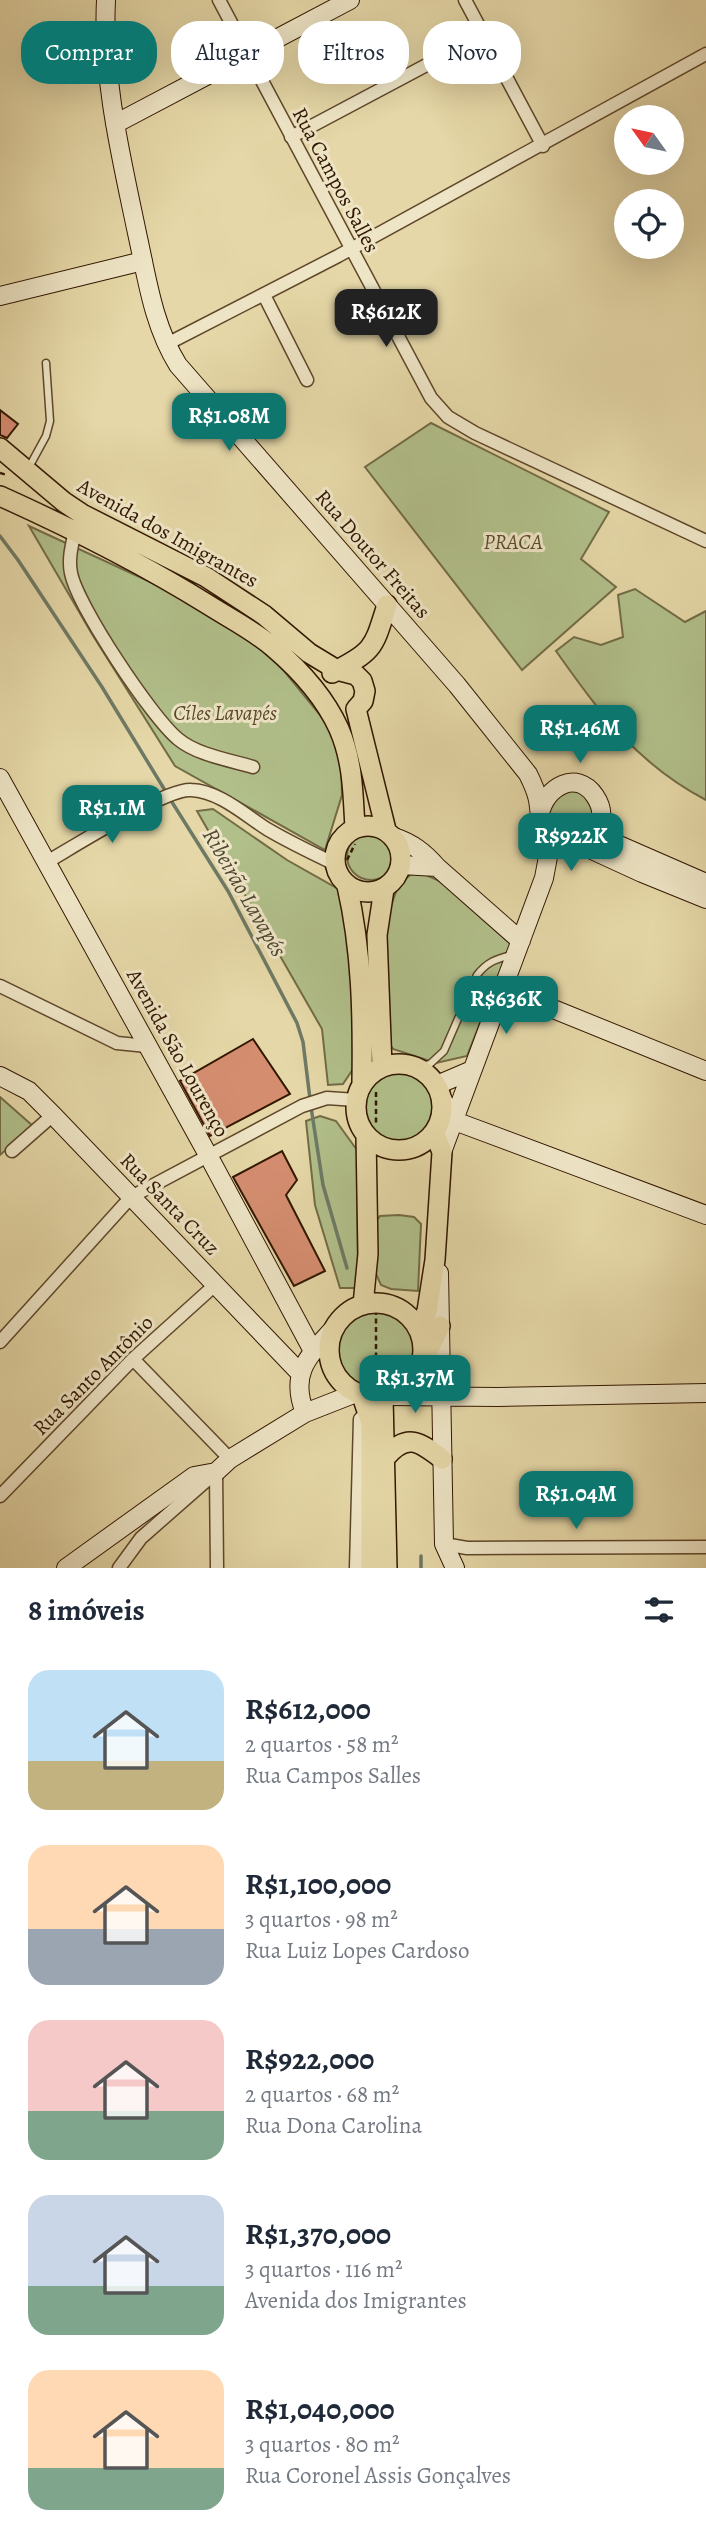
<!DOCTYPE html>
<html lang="pt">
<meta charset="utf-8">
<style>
:root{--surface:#fff;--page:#f2f2f3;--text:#1f2937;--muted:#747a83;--accent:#0f766e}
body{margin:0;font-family:Alegreya,serif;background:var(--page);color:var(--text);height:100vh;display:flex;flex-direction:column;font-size:26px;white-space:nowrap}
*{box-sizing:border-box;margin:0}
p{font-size:23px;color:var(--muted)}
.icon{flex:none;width:38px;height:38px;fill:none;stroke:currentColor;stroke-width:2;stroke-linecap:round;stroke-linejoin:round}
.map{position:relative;height:1568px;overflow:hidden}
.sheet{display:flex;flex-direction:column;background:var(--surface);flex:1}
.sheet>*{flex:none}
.top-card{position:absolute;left:21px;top:21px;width:665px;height:63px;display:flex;gap:14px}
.needle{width:46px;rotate:303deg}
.controls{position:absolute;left:614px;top:105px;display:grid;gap:14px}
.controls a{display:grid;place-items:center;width:70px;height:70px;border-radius:50%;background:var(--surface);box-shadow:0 7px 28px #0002;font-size:35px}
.price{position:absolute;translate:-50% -60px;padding:0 16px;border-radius:14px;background:var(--accent);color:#fff;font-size:23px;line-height:46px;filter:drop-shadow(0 2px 4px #0008)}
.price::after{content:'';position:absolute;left:50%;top:42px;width:21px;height:16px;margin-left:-10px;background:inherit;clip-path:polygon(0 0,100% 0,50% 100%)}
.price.current{background:#222;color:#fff}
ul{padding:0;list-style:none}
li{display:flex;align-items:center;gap:21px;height:175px;padding:0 28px}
li span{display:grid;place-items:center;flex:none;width:196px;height:140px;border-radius:21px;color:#555}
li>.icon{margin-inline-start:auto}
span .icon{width:84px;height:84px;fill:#fffc;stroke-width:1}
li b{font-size:30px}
h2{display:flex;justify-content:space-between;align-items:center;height:84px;padding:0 28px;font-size:30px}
.tag{padding:0 24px;border-radius:28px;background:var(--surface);box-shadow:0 7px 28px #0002;font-size:24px;line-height:63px}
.tag.current{background:var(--accent);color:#fff}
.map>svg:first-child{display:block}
.green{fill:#b1bf8a;stroke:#726b45;stroke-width:2}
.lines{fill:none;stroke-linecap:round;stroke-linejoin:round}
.stream{stroke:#6e7965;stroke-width:3.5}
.building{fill:#d58d70;stroke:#321700;stroke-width:2}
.lane-casing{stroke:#5f472a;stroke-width:9}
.street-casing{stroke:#5f472a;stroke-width:15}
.secondary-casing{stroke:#321700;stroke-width:20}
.primary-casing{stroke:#321700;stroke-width:22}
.path{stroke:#321700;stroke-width:2.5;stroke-dasharray:5 3.5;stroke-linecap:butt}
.lane{stroke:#eee5c6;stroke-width:6}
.street{stroke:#eee5c6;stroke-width:12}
.secondary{stroke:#eee5c6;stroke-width:18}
.primary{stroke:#e5d7a7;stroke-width:19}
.labels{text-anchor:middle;stroke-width:6;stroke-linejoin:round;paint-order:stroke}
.street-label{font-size:21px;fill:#321700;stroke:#eee5c6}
.park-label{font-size:21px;font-style:italic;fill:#584929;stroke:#eee5c6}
.water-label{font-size:23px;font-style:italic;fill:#504832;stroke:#eee5c6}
</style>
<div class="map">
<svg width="706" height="1568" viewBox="0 0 706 1568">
<rect width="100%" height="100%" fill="#e5d7a7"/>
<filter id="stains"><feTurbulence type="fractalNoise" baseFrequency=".00286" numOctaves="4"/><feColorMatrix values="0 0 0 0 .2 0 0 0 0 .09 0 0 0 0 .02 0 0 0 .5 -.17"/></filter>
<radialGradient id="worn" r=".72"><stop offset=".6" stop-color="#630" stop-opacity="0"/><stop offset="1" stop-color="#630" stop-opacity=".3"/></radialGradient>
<path class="green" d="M431,423L609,512L581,559L616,587L522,670L365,467Z
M29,526L209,609L276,661L325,721L341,758L342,795L325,850L175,766L92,634Z
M635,589L685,622L706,611V800C637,764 600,713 556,651L574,637L601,645L623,637L618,595Z
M569,790L583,793L594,812C584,852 540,838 550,803Z
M213,809L287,860L340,890L356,932L357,1063L343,1084L328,1085L322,1029L197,811Z
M347 856a24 24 0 1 1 48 0a24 24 0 1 1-48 0Z
M415,872C454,880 483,917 511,944L467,1056L436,1063L393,1049L386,1038C386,998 378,913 402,882C405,878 411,875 415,872Z
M363 1107a36 36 0 1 1 72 0a36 36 0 1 1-72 0Z
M0,1097L33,1126L0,1155Z
M320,1116L336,1121L357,1150L358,1288H340L315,1205L306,1121Z
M399,1215L414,1217L421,1224L418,1291L391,1289L381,1285L376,1274L375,1222L380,1216Z
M338 1349a39 39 0 1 1 78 0a39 39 0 1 1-78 0Z"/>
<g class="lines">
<path class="stream" d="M0,536L18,560L102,687L166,792
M170,799L228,891L297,1023L303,1042L310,1099
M311,1107L323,1185L347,1268
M421,1556V1568"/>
</g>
<path class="building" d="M0,410L18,424L7,438L0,435Z
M253,1039L290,1094L210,1136L180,1081Z
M282,1151L297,1180L286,1195L325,1271L294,1286L233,1177Z"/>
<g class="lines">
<g class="lane-casing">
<path id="lane" d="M28,469L46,436L50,421L46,363
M417,1067L430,1064L444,1051L477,975C487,962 496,959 511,955"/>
</g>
<g class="street-casing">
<path id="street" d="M219,0L431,398L448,417L475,433L706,541
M465,0L543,146
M291,137L483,35
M264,295L307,380
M165,345L338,256L706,54
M75,531C72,545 68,559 71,573C77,605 152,718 178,739C197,755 230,760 253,767
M47,862C73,847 166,788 191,790C219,791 245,815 267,829C289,842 312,853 335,864
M0,986L117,1043L147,1046
M12,1151L53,1115
M0,1342L131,1197L302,1106L327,1098L356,1100
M133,1359L230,1459
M216,1472L217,1568
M0,1496L133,1359L215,1285
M444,1544L467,1548L706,1547
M119,1568L141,1538L215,1473
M356,1568L360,1419L368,1411"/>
</g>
<g class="secondary-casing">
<path id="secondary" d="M106,0C102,79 121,156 137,233C147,278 153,325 178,365L457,685L528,774C532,782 536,790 538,800C540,810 539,823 545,831C568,865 619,831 595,796C577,769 545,787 540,814
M115,124L350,0
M0,296L143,261
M0,778L208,1155L313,1351
M600,823L612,842L706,883
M394,837C412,843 424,852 437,867L521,941
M579,844L642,873L706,899
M401,865L437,867
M504,989L706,1071
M0,1076L29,1091L53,1115L300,1373
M437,1085L472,1070
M441,1096L452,1120L706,1215
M442,1152L544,878L550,846L546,833
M439,1273L444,1544L455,1568
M390,1396L498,1397L706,1393
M305,1413C289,1372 309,1356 335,1327
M66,1568L194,1476L216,1472L230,1459L305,1413L356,1393"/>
</g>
<g class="primary-casing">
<path id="primary" d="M0,448L64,502L82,514L206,577L264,615L309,653L337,670L356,675L362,681L365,691L363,701L356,709L386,830
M0,496C71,528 141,563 207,604C229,618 253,630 273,647C300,670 325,698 339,729C353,761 353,794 355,828
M332,673C375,650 373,649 387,605
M335 859a33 33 0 1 1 66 0a33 33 0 1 1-66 0Z
M347,886C362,951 363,1017 362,1083
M356 1107a43 43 0 1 1 86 0a43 43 0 1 1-86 0Z
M382,1066L377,935L384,889
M329 1350a47 47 0 1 1 94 0a47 47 0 1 1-94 0Z
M363,1305L368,1254L366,1135
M419,1330L427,1311L435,1260L442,1152L434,1132
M425,1358L440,1326
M362,1396L371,1423V1568
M383,1397L387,1568
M386,1457C407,1432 420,1442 442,1459"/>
</g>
<path class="path" d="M0,473L7,475
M347,860L355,844
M376,1092V1124
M376,1383V1312"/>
<use href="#lane" class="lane"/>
<use href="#street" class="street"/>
<use href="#secondary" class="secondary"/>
<use href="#primary" class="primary"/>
</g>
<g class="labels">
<g class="street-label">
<text transform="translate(336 180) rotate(62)" y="7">Rua Campos Salles</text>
<text transform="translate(168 533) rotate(29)" y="7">Avenida dos Imigrantes</text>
<text transform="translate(373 554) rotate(49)" y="7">Rua Doutor Freitas</text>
<text transform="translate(178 1053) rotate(61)" y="7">Avenida São Lourenço</text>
<text transform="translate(170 1204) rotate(46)" y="7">Rua Santa Cruz</text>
<text transform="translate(93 1375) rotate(-45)" y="7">Rua Santo Antônio</text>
</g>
<g class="park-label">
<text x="513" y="549">PRACA</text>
<text x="225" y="720">Cíles Lavapés</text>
</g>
<g class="water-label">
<text transform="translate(245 892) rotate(60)" y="8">Ribeirão Lavapés</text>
</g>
</g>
<rect width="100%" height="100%" filter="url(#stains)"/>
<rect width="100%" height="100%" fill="url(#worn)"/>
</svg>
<div class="controls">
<a><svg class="needle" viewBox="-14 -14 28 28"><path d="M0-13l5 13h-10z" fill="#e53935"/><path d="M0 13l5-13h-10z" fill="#747a83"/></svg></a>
<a><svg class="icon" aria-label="locate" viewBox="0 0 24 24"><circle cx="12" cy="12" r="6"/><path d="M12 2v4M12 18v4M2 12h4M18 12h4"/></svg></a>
</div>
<b class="price current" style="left:386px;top:349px">R$612K</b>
<b class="price" style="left:229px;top:453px">R$1.08M</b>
<b class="price" style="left:580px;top:765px">R$1.46M</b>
<b class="price" style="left:112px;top:845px">R$1.1M</b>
<b class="price" style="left:571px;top:873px">R$922K</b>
<b class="price" style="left:506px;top:1036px">R$636K</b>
<b class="price" style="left:415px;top:1415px">R$1.37M</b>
<b class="price" style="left:576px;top:1531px">R$1.04M</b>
<div class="top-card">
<a class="tag current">Comprar</a>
<a class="tag">Alugar</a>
<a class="tag">Filtros</a>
<a class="tag">Novo</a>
</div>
</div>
<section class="sheet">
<h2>8 imóveis<svg class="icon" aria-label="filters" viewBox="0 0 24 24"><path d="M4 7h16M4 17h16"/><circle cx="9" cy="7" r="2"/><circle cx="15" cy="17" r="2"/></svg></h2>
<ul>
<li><span style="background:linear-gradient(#bfe0f5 65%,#c2b280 0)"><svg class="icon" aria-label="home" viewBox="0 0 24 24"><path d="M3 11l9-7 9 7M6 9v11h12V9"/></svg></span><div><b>R$612,000</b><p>2 quartos · 58 m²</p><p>Rua Campos Salles</p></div></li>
<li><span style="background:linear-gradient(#ffd9b3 60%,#9aa5b1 0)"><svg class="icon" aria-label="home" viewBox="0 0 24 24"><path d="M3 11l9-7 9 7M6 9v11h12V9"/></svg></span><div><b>R$1,100,000</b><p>3 quartos · 98 m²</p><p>Rua Luiz Lopes Cardoso</p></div></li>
<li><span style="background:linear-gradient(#f6c9c9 65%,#7fa58c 0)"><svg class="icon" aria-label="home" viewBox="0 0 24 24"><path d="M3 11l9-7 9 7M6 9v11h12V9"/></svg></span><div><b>R$922,000</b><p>2 quartos · 68 m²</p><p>Rua Dona Carolina</p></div></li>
<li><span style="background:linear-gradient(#c9d6e8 65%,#7fa58c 0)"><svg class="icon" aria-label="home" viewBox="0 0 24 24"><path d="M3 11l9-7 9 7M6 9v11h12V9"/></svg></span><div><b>R$1,370,000</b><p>3 quartos · 116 m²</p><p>Avenida dos Imigrantes</p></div></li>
<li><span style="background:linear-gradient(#ffd9b3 70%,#7fa58c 0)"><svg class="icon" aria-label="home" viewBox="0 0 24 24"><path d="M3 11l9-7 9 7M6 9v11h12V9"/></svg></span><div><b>R$1,040,000</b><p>3 quartos · 80 m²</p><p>Rua Coronel Assis Gonçalves</p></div></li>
</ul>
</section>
